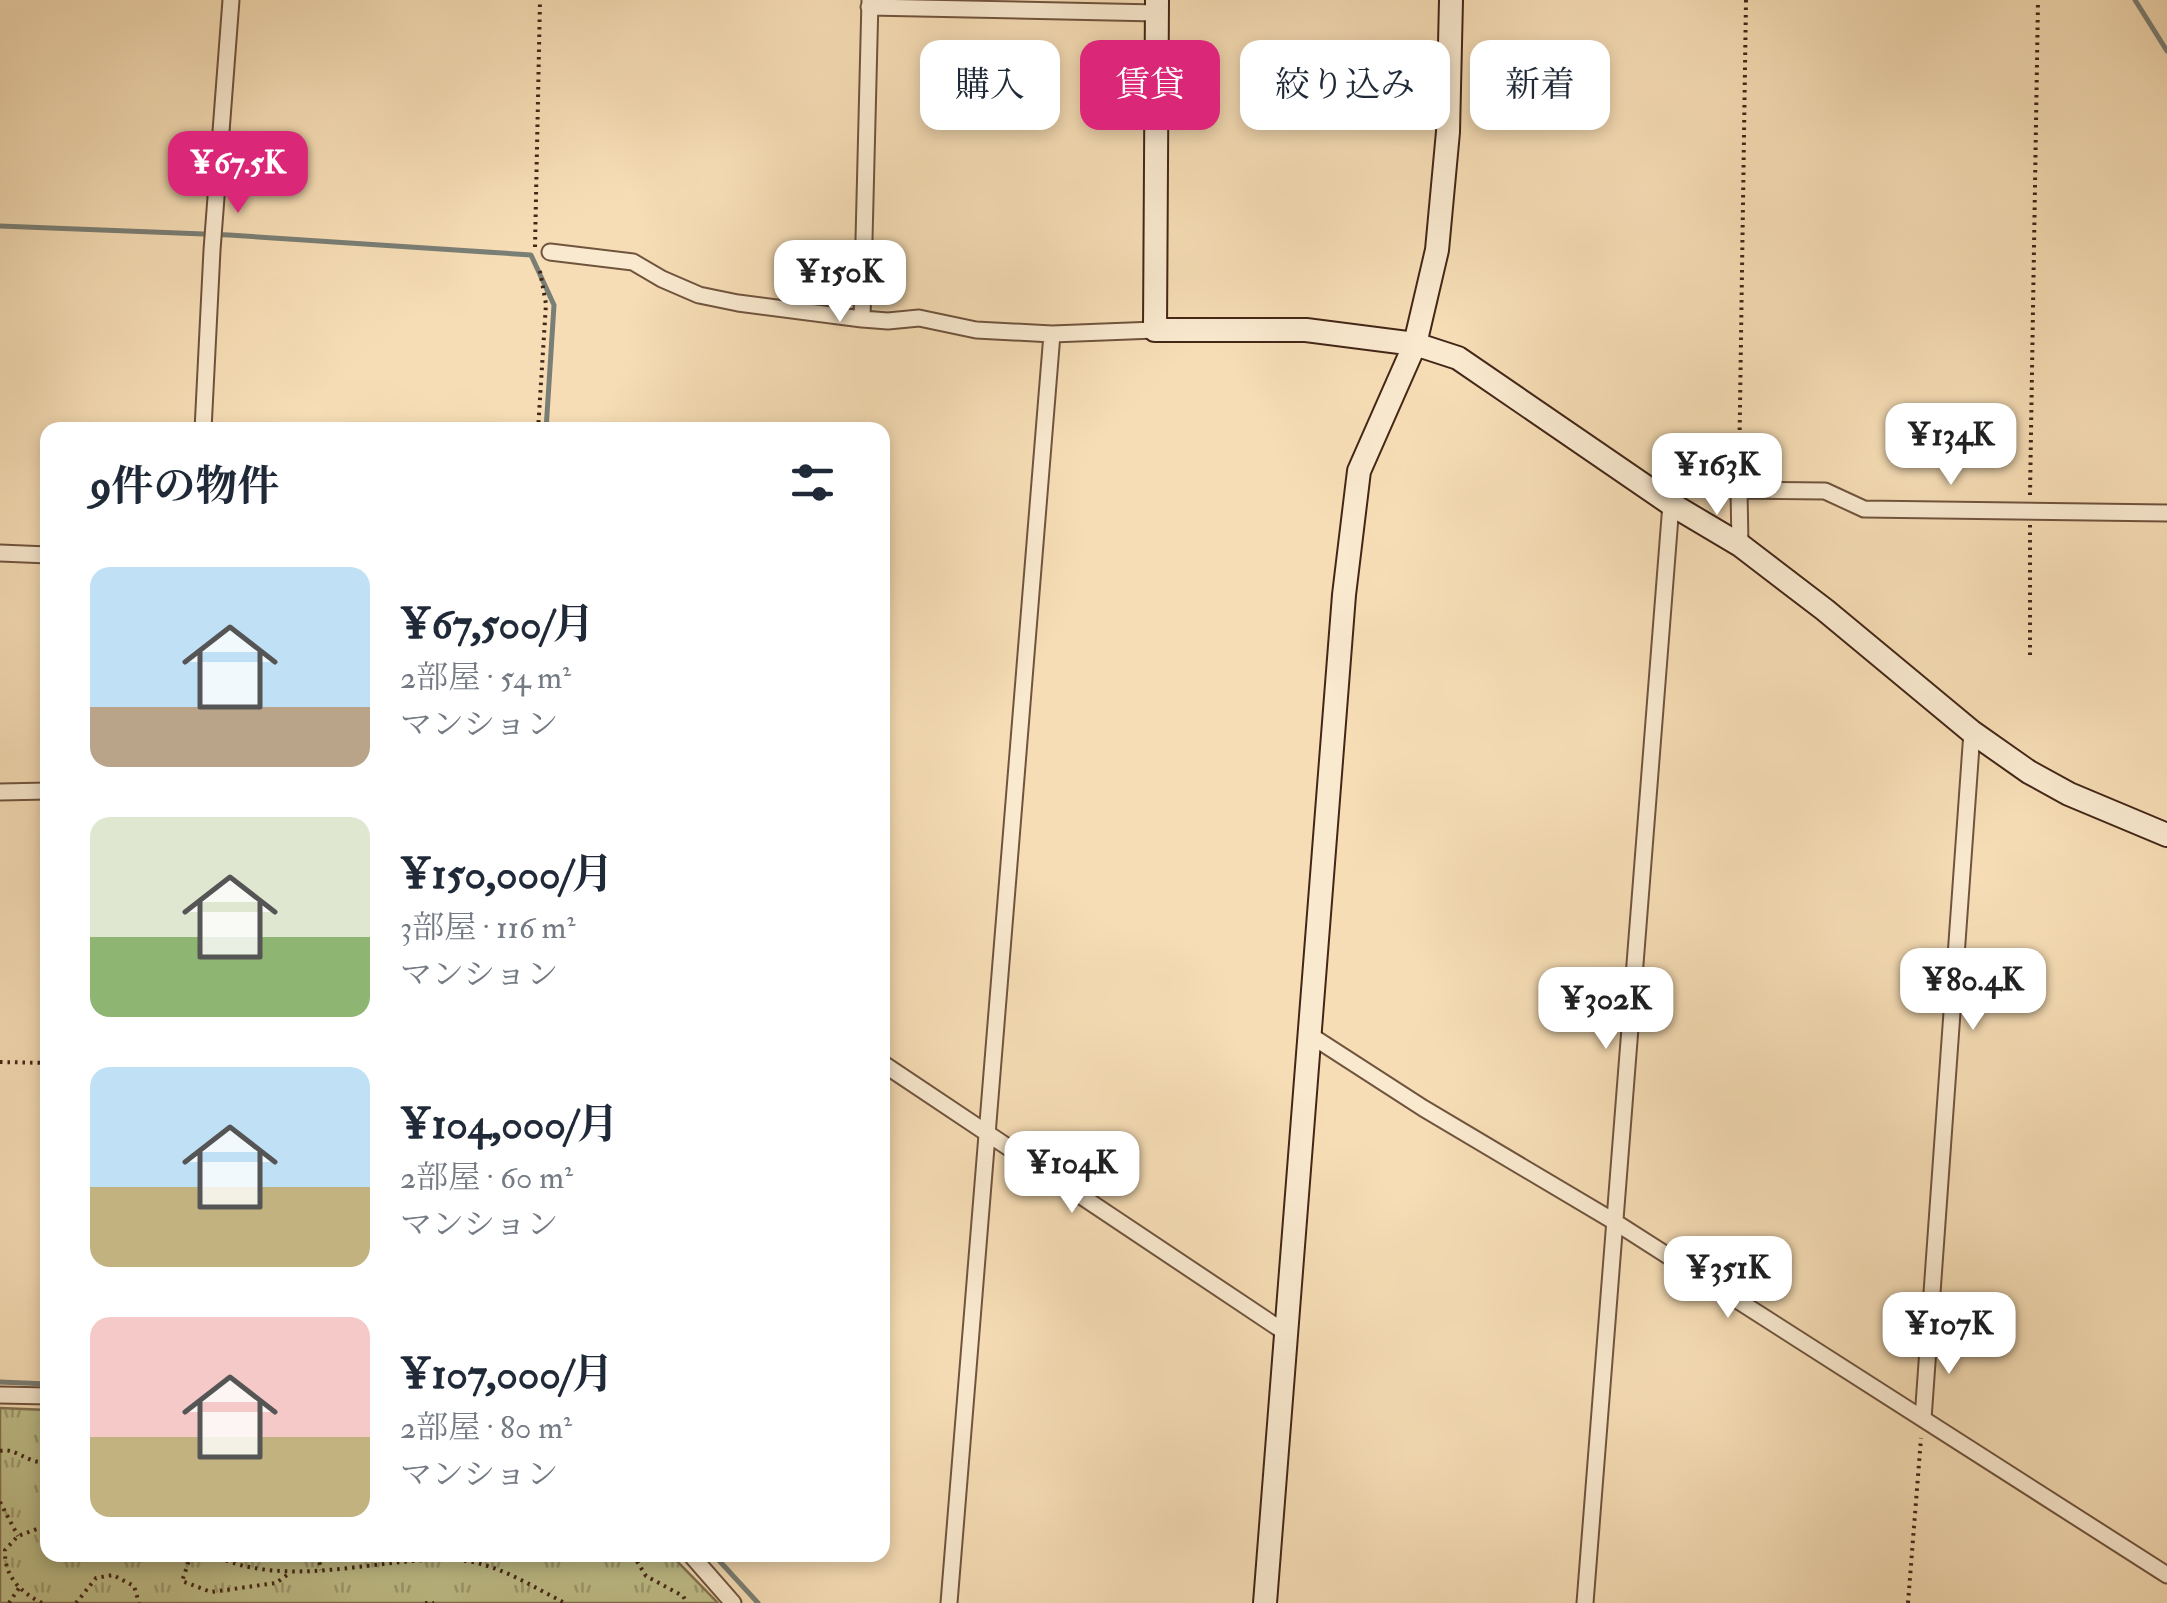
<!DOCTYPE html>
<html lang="ja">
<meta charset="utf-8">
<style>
:root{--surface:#fff;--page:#f2f2f3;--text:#1f2937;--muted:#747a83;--accent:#db2777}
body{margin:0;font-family:"IM FELL Double Pica","Noto Serif JP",serif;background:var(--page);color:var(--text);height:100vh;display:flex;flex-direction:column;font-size:38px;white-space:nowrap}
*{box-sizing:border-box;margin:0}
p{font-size:32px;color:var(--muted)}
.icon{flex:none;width:55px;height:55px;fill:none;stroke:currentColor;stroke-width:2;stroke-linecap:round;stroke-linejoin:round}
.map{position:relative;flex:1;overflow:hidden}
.sheet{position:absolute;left:40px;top:422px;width:850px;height:1140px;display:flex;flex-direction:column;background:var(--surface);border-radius:20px;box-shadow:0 5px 15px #0003}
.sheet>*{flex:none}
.top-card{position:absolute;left:920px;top:40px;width:950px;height:90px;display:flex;gap:20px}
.price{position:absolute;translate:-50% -85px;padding:0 22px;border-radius:20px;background:#fff;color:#222;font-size:32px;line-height:65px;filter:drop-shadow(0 2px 5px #0008)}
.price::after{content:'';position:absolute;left:50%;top:60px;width:30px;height:22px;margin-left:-15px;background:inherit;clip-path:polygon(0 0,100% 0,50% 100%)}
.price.current{background:var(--accent);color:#fff}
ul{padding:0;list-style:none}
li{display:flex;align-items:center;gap:30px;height:250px;padding:0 50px}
li span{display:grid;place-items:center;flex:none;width:280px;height:200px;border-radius:20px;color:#555}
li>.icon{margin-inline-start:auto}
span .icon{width:120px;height:120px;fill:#fffc;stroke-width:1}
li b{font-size:42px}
h2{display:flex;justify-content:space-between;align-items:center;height:120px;padding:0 50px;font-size:42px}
.chip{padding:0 35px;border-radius:20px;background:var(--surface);box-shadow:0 5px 15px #0003;font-size:35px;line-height:90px}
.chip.current{background:var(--accent);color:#fff}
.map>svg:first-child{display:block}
.grass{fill:url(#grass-tufts);stroke:#827351;stroke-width:2.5}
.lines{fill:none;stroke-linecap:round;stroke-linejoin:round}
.stream{stroke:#7a7f76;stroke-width:5}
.street-casing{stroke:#70543e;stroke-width:19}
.secondary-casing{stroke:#432617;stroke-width:26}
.path{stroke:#432617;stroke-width:4;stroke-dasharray:2.5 5;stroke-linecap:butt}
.street{stroke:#f9e9cf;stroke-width:15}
.secondary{stroke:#f9e9cf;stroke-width:22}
</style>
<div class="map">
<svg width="2167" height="1603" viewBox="0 0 2167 1603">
<defs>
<pattern id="grass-tufts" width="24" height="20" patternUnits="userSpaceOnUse" patternTransform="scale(2.5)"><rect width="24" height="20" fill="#c0c08b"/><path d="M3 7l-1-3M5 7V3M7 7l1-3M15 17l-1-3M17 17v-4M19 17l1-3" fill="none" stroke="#9e9c71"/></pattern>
</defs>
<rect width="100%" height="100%" fill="#f6ddb5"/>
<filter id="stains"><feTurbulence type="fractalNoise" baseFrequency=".002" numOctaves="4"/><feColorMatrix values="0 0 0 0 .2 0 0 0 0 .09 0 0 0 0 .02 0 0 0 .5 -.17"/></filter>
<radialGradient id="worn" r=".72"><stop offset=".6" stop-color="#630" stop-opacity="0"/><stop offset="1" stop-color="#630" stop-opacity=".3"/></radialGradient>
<path class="grass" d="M0,1408L47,1410L48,1555H671L718,1603H0Z"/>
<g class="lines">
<path class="stream" d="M2135,0L2167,51
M0,226L229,235L531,255L554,305L546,430
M0,1382L48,1384
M714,1555L758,1603"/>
<g class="street-casing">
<path id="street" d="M870,0L862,319L888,321L919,318L976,330L1052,334L1155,330
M869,7L1157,13
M550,252L633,262L662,279L699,295L738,303L862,319
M203,430L212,250L231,0
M1740,545L1739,490L1825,491L1864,509L2167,513
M0,553L48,555
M0,792L48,791
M1310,1035L1423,1108L1615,1222L2167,1575
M882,1063L1286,1333
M0,1395L48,1396
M1923,1419L1972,732
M691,1555L733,1603
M949,1603L1052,334
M1585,1603L1671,504"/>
</g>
<g class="secondary-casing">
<path id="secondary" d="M1157,0L1155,330H1306L1415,344L1458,358L1671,504L1740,545L1825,610L1972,732L2029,772L2069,794L2167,835
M1265,1603L1344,595L1359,471L1415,344L1437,250L1448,132L1451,0"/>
</g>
<path class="path" d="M535,247L540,0
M538,430L546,304L539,266
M1739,475L1746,0
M2030,495L2038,0
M2030,525V660
M0,1062L48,1063
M0,1451C16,1447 25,1463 48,1463
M0,1502L18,1536
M191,1555L182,1581L211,1592L276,1583L290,1573
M212,1555C291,1591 376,1556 458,1560C497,1563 531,1586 565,1603
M318,1555L321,1570
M633,1555L646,1576L683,1596L687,1603
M9,1603L19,1588
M42,1603C20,1592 4,1576 5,1550L18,1536L48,1525
M76,1603L96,1578L113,1575L134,1586L139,1603
M425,1603H434
M1908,1603L1921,1438"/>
<use href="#street" class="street"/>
<use href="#secondary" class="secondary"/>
</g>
<rect width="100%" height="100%" filter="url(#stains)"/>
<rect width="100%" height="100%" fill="url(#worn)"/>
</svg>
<b class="price current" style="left:238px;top:216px">¥67.5K</b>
<b class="price" style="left:840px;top:325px">¥150K</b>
<b class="price" style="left:1951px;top:488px">¥134K</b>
<b class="price" style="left:1717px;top:518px">¥163K</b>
<b class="price" style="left:1973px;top:1033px">¥80.4K</b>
<b class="price" style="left:1606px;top:1052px">¥302K</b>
<b class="price" style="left:1072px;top:1216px">¥104K</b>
<b class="price" style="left:1728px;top:1321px">¥351K</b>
<b class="price" style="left:1949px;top:1377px">¥107K</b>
<div class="top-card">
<a class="chip">購入</a>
<a class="chip current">賃貸</a>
<a class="chip">絞り込み</a>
<a class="chip">新着</a>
</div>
<section class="sheet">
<h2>9件の物件<svg class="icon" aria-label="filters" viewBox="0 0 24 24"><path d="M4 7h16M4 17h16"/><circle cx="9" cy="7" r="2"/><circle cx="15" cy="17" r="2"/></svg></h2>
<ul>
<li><span style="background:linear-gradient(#bfe0f5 70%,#b9a48a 0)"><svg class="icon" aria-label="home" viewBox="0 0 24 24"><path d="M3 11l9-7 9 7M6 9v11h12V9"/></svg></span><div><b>¥67,500/月</b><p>2部屋 · 54 m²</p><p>マンション</p></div></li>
<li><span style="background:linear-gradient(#dfe7d0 60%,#8fb573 0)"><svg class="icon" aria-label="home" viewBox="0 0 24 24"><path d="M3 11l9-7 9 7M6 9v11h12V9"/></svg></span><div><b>¥150,000/月</b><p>3部屋 · 116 m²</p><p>マンション</p></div></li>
<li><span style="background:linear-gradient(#bfe0f5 60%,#c2b280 0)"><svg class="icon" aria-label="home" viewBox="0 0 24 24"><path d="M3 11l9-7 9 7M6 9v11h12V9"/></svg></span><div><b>¥104,000/月</b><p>2部屋 · 60 m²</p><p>マンション</p></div></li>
<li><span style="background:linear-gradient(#f6c9c9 60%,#c2b280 0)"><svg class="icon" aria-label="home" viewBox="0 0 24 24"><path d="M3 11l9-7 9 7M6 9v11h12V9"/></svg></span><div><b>¥107,000/月</b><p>2部屋 · 80 m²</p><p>マンション</p></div></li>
</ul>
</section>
</div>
